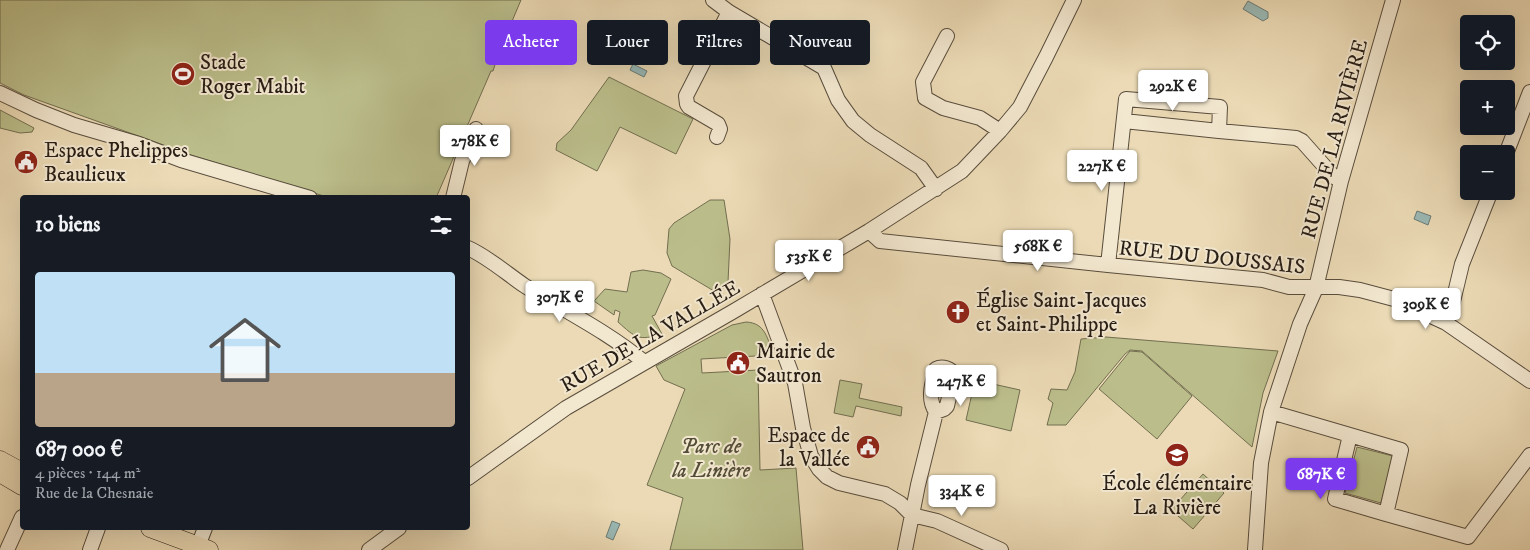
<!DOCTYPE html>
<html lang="fr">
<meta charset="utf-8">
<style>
:root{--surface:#171b24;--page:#242831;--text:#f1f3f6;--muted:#9ea1a6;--line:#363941;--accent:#7c3aed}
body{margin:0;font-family:"IM FELL DW Pica",serif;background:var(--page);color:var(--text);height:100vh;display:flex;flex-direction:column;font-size:19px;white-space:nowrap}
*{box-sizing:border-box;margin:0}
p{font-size:16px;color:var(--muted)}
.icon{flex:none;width:28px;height:28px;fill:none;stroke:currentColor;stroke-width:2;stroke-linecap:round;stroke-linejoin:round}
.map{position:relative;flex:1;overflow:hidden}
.details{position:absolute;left:20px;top:195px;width:450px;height:335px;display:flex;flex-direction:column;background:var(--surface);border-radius:5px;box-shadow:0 5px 20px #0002}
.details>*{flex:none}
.guide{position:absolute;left:485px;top:20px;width:475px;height:45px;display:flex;gap:10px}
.buttons{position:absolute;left:1460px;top:15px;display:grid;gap:10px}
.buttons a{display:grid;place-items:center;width:55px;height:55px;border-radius:5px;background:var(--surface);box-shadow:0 5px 20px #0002;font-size:25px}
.price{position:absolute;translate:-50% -42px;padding:0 11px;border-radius:5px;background:#fff;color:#222;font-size:16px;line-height:32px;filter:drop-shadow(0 1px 2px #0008)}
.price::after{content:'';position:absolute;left:50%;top:30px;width:15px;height:11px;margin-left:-8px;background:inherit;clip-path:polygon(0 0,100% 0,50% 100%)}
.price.selected{background:var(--accent);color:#fff}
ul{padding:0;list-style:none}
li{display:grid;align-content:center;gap:10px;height:265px;padding:0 15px}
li+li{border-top:1px solid var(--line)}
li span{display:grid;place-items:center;height:155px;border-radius:5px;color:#555}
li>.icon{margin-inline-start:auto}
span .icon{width:90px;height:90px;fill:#fffc;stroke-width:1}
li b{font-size:21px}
h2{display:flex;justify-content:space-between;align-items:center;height:60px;padding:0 15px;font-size:21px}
.tag{padding:0 18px;border-radius:5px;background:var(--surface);box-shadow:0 5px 20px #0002;font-size:18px;line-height:45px}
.tag.selected{background:var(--accent);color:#fff}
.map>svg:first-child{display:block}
.green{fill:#bbbe8b;stroke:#726e50}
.water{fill:#9ab9b5;stroke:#6c7b75}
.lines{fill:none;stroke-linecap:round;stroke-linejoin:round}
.minor-casing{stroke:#594d3d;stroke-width:16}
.major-casing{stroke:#281e15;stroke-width:19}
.minor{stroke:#f2e7cf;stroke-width:14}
.major{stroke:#ebdab5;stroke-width:18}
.labels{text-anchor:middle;stroke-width:4;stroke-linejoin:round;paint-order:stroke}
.poi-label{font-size:21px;fill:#281e15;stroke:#f2e7cf;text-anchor:start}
.street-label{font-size:21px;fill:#281e15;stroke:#f2e7cf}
.park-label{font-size:21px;font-style:italic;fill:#544e38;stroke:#f2e7cf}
</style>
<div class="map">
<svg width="1530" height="550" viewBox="0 0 1530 550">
<rect width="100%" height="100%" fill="#ebdab5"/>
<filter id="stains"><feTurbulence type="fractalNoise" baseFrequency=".004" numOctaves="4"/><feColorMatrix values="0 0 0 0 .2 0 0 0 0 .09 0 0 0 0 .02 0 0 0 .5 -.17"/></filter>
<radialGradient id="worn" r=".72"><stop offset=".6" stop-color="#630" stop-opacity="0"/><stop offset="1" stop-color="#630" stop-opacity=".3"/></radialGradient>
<path class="green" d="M0,0H521L499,52L493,71H491L436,198L327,197L194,156L24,95L0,83Z
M609,77L693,119L676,154L620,127L597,171L556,150L557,143L571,130Z
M0,110L34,128L32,132L20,133L0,128Z
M710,200H724L730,239L728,282L719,294L672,266L667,253L669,229L674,223Z
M643,270L661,273L671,279L655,315L652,316L662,334C638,341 636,338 618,322L620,312L615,310L614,315L594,301L605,289L627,292L631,272Z
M746,322C766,323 767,339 774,355L701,359L702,373L758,370L760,470L796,468L803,550H670L683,498L647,485L685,389L664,380L656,366L732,325Z
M1106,337L1278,351L1263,393L1252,447L1142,351L1130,350L1125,354L1066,425H1047L1053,403L1048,399L1051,389L1067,390L1075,372L1081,339Z
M1130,351L1142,352L1192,396L1157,439L1099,389Z
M840,380L862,384L859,398L902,407L901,416L856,406L853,417L834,413Z
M975,380L1020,390L1011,431L966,420Z
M1357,447L1393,456L1381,503L1345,493Z
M1203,474L1224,493L1193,529L1171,510Z"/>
<path class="water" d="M1248,1L1268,12V18L1263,21L1243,9Z
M633,64L647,71L644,77L630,70Z
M1417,211L1431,216L1428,225L1414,219Z
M612,521L620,524L613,540L606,537Z"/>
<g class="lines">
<g class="minor-casing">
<path id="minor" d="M713,0L729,12L824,68L838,100L853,121L870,135L921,168L936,189
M947,36L923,82L925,98L943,108L980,118L1000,131
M0,93L36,110L74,125L139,144L181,160L310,198
M1124,121L1219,131L1296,138L1302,141L1334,177L1341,181
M717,137L720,129L718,124L689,107L687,104L686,96L729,12
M1506,154L1530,92
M453,198L462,161L476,129
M869,231L880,241L1108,265L1263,280L1289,287H1339L1360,290L1394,299L1446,323L1530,381
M468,248C488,257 506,273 525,286C565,311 608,332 644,362
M1108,265L1126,99L1220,107L1219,131
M762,294L795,383L803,428L811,456L819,469L827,477L839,483L885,494L900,503L912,515
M1446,323L1450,314L1462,264L1491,191
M1271,412L1401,450L1386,514L1468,537L1530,455
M1350,435L1335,499L1386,514
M468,478L566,408L734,311L869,231L962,171L1000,131L1020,107L1046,57L1074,0
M912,515L937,521L1001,550
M198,546L205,528
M7,550L22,517
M90,550L98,528
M369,550L399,528
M905,550L918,485L936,412C927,399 932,384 936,369C942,366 951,368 954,375L947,406L944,409L936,412
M1255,550L1261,463L1271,412L1300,324L1316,288L1341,181L1393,0"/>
</g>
<g class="major-casing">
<path id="major" d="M0,460L22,472
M0,473L22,486
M150,528L209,550"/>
</g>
<use href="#minor" class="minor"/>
<use href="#major" class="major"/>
</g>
<defs>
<g id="stadium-disc" transform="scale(1.25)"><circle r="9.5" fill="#8f2418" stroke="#f2e7cf"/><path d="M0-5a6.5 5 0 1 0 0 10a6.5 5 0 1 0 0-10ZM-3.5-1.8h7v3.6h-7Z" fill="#fff"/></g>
<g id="civic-disc" transform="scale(1.25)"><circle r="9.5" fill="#8f2418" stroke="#f2e7cf"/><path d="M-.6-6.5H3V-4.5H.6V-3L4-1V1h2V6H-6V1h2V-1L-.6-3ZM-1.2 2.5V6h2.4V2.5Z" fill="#fff"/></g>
<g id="church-disc" transform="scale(1.25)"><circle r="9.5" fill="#8f2418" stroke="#f2e7cf"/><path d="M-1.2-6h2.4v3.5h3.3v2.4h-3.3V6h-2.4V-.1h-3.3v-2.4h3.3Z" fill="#fff"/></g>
<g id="school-disc" transform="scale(1.25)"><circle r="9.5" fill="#8f2418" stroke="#f2e7cf"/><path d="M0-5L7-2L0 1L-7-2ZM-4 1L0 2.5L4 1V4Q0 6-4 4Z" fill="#fff"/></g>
</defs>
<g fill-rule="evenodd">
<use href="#stadium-disc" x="183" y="74"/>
<use href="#civic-disc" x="26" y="162"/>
<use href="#church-disc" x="958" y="312"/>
<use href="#civic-disc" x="738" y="363"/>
<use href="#civic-disc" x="868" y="447"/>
<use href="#school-disc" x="1177" y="455"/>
</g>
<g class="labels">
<g class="poi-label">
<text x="200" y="69">Stade<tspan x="200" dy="24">Roger Mabit</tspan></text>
<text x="44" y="157">Espace Phelippes<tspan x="44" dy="24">Beaulieux</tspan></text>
<text x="976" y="307">Église Saint-Jacques<tspan x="976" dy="24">et Saint-Philippe</tspan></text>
<text x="756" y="358">Mairie de<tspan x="756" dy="24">Sautron</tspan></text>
<text x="850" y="442" text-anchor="end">Espace de<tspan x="850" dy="24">la Vallée</tspan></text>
<text x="1177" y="490" text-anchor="middle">École élémentaire<tspan x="1177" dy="24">La Rivière</tspan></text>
</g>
<g class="street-label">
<text transform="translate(1334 139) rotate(-75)" y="7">RUE DE LA RIVIÈRE</text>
<text transform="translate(1212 257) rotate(6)" y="7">RUE DU DOUSSAIS</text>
<text transform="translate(650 336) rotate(-30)" y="7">RUE DE LA VALLÉE</text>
</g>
<g class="park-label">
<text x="711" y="453">Parc de<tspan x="711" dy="24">la Linière</tspan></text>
</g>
</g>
<rect width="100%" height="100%" filter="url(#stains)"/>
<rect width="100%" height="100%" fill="url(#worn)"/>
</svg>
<div class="buttons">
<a><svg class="icon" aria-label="locate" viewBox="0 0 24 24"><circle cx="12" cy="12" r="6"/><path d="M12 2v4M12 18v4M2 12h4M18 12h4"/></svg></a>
<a>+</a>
<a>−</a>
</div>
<b class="price" style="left:1173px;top:112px">292K €</b>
<b class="price" style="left:475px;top:167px">278K €</b>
<b class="price" style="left:1102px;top:192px">227K €</b>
<b class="price" style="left:1038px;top:272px">568K €</b>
<b class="price" style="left:809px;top:282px">535K €</b>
<b class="price" style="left:560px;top:323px">307K €</b>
<b class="price" style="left:1426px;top:330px">309K €</b>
<b class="price" style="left:961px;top:407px">247K €</b>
<b class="price selected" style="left:1321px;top:500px">687K €</b>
<b class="price" style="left:962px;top:517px">334K €</b>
<div class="guide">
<a class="tag selected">Acheter</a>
<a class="tag">Louer</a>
<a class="tag">Filtres</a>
<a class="tag">Nouveau</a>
</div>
<section class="details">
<h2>10 biens<svg class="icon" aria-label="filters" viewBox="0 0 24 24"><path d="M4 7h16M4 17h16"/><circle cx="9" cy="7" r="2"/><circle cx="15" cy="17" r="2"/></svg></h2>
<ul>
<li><span style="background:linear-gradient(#bfe0f5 65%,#b9a48a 0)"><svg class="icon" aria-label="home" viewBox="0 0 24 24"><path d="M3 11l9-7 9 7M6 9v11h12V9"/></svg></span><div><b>687 000 €</b><p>4 pièces · 144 m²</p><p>Rue de la Chesnaie</p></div></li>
</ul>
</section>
</div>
